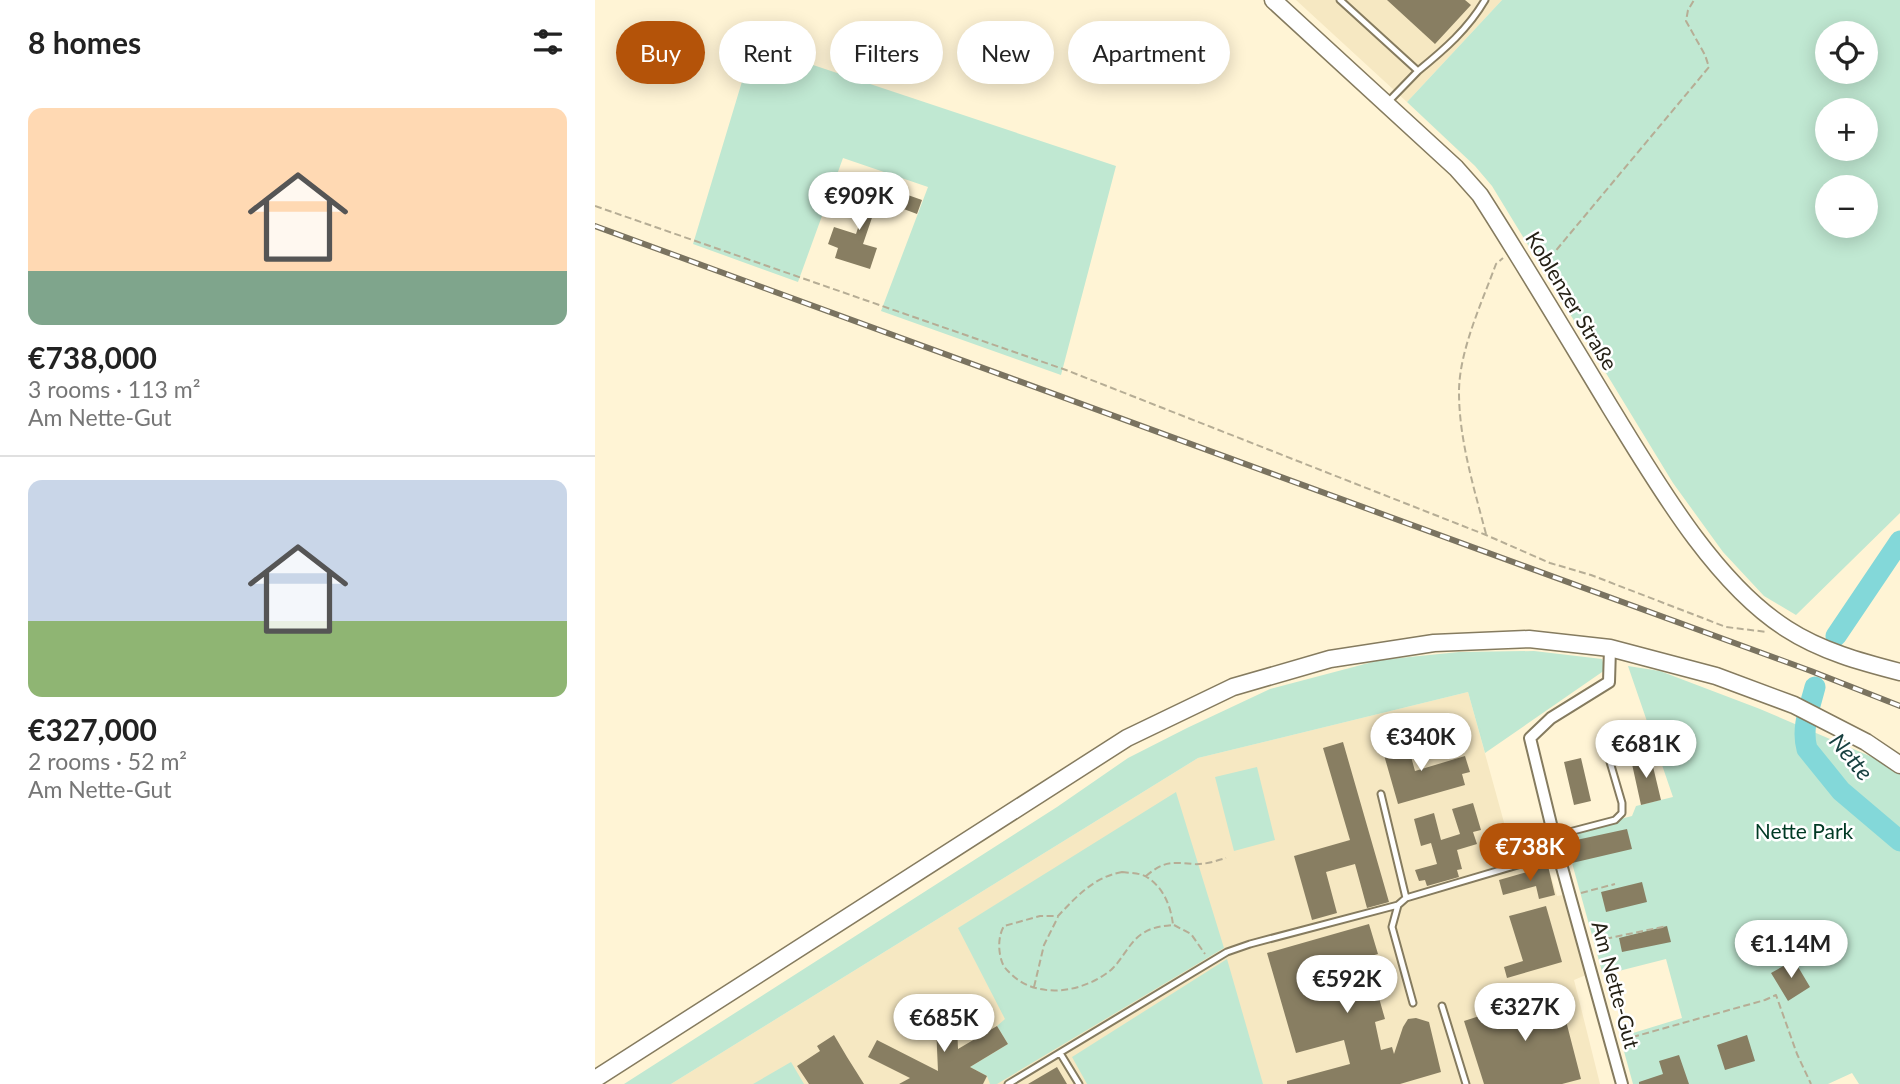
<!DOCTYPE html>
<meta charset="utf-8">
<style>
:root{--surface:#fff;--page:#f6f6f6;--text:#222;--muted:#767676;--line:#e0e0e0;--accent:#b45309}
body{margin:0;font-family:Lato,sans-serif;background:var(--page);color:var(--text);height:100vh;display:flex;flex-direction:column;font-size:26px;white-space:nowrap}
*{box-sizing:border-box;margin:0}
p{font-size:23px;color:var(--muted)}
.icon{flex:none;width:38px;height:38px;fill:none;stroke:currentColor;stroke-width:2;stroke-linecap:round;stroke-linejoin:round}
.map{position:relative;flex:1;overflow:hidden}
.side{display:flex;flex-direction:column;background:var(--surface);width:595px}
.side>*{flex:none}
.top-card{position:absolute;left:21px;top:21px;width:665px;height:63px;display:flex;gap:14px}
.buttons{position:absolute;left:1220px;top:21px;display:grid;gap:14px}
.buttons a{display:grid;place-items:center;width:63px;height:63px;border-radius:50%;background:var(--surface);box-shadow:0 4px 18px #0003;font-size:35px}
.price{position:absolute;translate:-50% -60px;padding:0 16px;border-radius:24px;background:#fff;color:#222;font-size:23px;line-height:46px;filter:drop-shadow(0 2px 4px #0008)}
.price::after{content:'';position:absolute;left:50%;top:42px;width:21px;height:16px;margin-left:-10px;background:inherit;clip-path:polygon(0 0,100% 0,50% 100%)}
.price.selected{background:var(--accent);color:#fff}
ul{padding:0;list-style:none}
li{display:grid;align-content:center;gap:14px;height:371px;padding:0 28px}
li+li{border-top:2px solid var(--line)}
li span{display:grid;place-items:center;height:217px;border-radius:14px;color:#555}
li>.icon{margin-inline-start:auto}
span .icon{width:126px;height:126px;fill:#fffc;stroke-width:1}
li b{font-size:30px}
h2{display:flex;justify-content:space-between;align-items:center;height:84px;padding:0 28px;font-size:30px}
.chip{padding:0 24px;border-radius:32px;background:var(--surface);box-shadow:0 4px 18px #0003;font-size:24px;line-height:63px}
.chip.selected{background:var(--accent);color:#fff}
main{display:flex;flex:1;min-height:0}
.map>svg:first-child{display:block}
.built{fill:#f6e8c2}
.green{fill:#c0e8d2;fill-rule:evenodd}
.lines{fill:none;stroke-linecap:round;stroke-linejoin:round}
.river{stroke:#83d8d9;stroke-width:21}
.building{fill:#887e62}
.lane-casing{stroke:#857b5f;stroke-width:9}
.street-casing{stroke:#857b5f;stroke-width:14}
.secondary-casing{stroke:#857b5f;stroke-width:19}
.path{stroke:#b6ad95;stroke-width:2;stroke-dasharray:7 3.5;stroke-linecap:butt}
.lane{stroke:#fff;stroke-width:5}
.street{stroke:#fff;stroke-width:10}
.secondary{stroke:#fff;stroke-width:16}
.rail-casing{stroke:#7a7360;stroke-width:6}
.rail{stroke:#fff;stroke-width:3.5;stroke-dasharray:10;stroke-linecap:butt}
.labels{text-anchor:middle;stroke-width:5;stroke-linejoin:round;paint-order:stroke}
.street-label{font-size:21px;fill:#242015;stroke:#fff}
.park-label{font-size:21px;fill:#003a24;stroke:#fff}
.water-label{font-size:23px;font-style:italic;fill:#184141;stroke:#fff}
</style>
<main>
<section class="side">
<h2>8 homes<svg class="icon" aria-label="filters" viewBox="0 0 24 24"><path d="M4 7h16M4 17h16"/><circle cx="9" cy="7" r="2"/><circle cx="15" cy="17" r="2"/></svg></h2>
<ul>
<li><span style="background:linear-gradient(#ffd9b3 75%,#7fa58c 0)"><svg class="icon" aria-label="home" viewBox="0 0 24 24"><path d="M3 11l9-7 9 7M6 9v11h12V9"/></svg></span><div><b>€738,000</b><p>3 rooms · 113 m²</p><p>Am Nette-Gut</p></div></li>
<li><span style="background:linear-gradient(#c9d6e8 65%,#8fb573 0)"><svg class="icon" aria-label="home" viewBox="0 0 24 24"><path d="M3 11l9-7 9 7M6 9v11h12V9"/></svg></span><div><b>€327,000</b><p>2 rooms · 52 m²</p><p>Am Nette-Gut</p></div></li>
</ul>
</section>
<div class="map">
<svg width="1305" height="1084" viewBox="0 0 1305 1084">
<rect width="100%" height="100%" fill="#fff4d5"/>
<path class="built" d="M701,0H907L812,102Z
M873,692L918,855L942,850L947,867L953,866L962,896L968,895L991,975L979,980L1005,1084H76L603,758Z"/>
<path class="green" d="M907,0H1305V513L1201,615L1169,596L1128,552L1078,483L897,186L880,166L812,102ZM1232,33H1270V72H1232ZM1232,110H1270V149H1232ZM1232,187H1270V226H1232Z
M158,45L521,166L466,375L286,311L333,187L248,158L203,282L98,244Z
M939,651L1007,659L1010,670L890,753L873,692L603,758L76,1084H29L462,807L533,758L592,728L675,689L785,660L864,652Z
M1033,666L1065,671L1165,709L1305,769V1084H1264L1257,1073L1233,1084H1038L1025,1037L1087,1018L1071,959L1008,975L977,863L989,859L982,830L1037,816L1041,806L1078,797Z
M662,767L680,840L639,851L620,777Z
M581,792L629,948L402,1084H395L392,1076L375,1067L413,1044L402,1026L410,1019L363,928Z
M632,959L668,1084H492L477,1057Z
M196,1062L209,1084H158Z"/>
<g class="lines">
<path class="river" d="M1241,636L1305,541
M1220,687C1215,707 1206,728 1212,749L1246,791L1305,841"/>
</g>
<path class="building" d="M792,0H870L876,5L840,44Z
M273,181L291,187L285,204L282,203L268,244L282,248L275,269L240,258L243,248L233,244L239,227L261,234L272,200L268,198Z
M310,194L327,200L322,214L306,208Z
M810,735L820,771L870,756L875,772L867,774L870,785L803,804L787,748L795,746L793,740Z
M748,742L794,902L772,908L760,864L731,872L742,913L717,920L699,856L755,840L728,748Z
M1055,754L1066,800L1046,805L1037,764L1040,758Z
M986,758L996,801L979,805L969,762Z
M878,803L886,830L878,832L882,844L862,850L867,869L862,870L864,877L832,886L830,880L824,881L820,870L842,864L836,843L826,846L819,819L839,813L846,840L865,834L857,809Z
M1032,829L1037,849L977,863L972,842Z
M953,866L960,895L944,899L941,886L908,895L904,880Z
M1047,882L1052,902L1011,912L1006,892Z
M951,906L967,962L912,978L909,967L928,961L914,916Z
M774,924L783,954L711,975L717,994L778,977L790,1019L780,1022L786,1050L797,1047L799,1054L808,1027L813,1019L821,1018L834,1022L846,1072L805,1084H692V1081L755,1064L749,1040L701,1053L672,953Z
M1072,926L1076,942L1027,952L1024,938Z
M1199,960L1215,987L1193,1001L1176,973Z
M962,986L986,1079L967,1084H889L869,1021L928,1002L927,995Z
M361,1002L363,1049L402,1026L413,1044L375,1067L392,1076L388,1084H304L315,1078L273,1057L282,1040L343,1071L340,1003Z
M239,1035L252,1057L269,1084H214L202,1066L225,1051L222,1046Z
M1152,1035L1160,1061L1130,1070L1122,1045Z
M1084,1055L1094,1084H1044V1082L1068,1074L1064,1061Z
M462,1067L472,1084H433Z"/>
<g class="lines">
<g class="lane-casing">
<path id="lane" d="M745,0L823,71L792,103
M823,71C850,49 873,29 890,0
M786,794L811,898
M959,836L1020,820L1027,813V803L1015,762L1035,759
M803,905L797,927L818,1003
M847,1006L871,1084
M465,1053L484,1084
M413,1084L632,952L655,944L803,905L811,898L963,853"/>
</g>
<g class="street-casing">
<path id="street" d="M1015,648L1014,682L956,718L935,738L963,853L1027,1084"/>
</g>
<g class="secondary-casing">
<path id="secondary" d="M678,0L861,168L885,195C930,265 972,336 1015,407C1060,480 1119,583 1192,629C1226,651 1266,662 1305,672
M0,1079L532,738L638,687L735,659L839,643L934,639L1015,648L1121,676L1199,705L1271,742L1305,765"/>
</g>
<path class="path" d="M0,206L471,370L891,535L955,563L996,575L1131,627L1172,632
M948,266L1114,67L1110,55L1091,21L1093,10L1099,0
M891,534C879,488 864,440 864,392C864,351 887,302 901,264L908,258
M527,872C534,873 544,873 550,876C568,886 576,906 578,925C567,926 558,927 548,933C534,942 528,959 516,970C489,992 444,1000 417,975C413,971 409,968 407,962C403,951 403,936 409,926L445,916H463C482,896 499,877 527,872Z
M551,876C569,861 576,862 598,864C609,865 621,861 631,858
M986,893L1020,884
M579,925L596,934L610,954
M1000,941L1072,926
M439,987L449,945L463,917
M1027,1040L1170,1000L1181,995L1202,1054L1216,1084"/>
<use href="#lane" class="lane"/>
<use href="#street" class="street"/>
<use href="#secondary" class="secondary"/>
<g class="rail-casing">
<path id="rail" d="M0,226L1216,671L1305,706"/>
</g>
<use href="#rail" class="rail"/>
</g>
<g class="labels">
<g class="street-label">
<text transform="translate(976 301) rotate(59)" y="7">Koblenzer Straße</text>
<text transform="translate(1020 985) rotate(75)" y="7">Am Nette-Gut</text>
</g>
<g class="park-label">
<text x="1209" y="839">Nette Park</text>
</g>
<g class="water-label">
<text transform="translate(1256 757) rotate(50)" y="8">Nette</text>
</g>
</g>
</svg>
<div class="buttons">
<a><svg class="icon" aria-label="locate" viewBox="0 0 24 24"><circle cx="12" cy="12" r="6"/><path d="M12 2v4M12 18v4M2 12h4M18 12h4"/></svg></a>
<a>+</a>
<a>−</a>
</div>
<b class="price" style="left:264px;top:232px">€909K</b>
<b class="price" style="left:826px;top:773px">€340K</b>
<b class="price" style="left:1051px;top:780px">€681K</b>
<b class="price selected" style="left:935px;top:883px">€738K</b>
<b class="price" style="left:1196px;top:980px">€1.14M</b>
<b class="price" style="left:752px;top:1015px">€592K</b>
<b class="price" style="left:930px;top:1043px">€327K</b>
<b class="price" style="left:349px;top:1054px">€685K</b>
<div class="top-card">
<a class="chip selected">Buy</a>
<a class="chip">Rent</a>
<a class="chip">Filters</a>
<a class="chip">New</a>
<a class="chip">Apartment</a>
</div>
</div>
</main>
